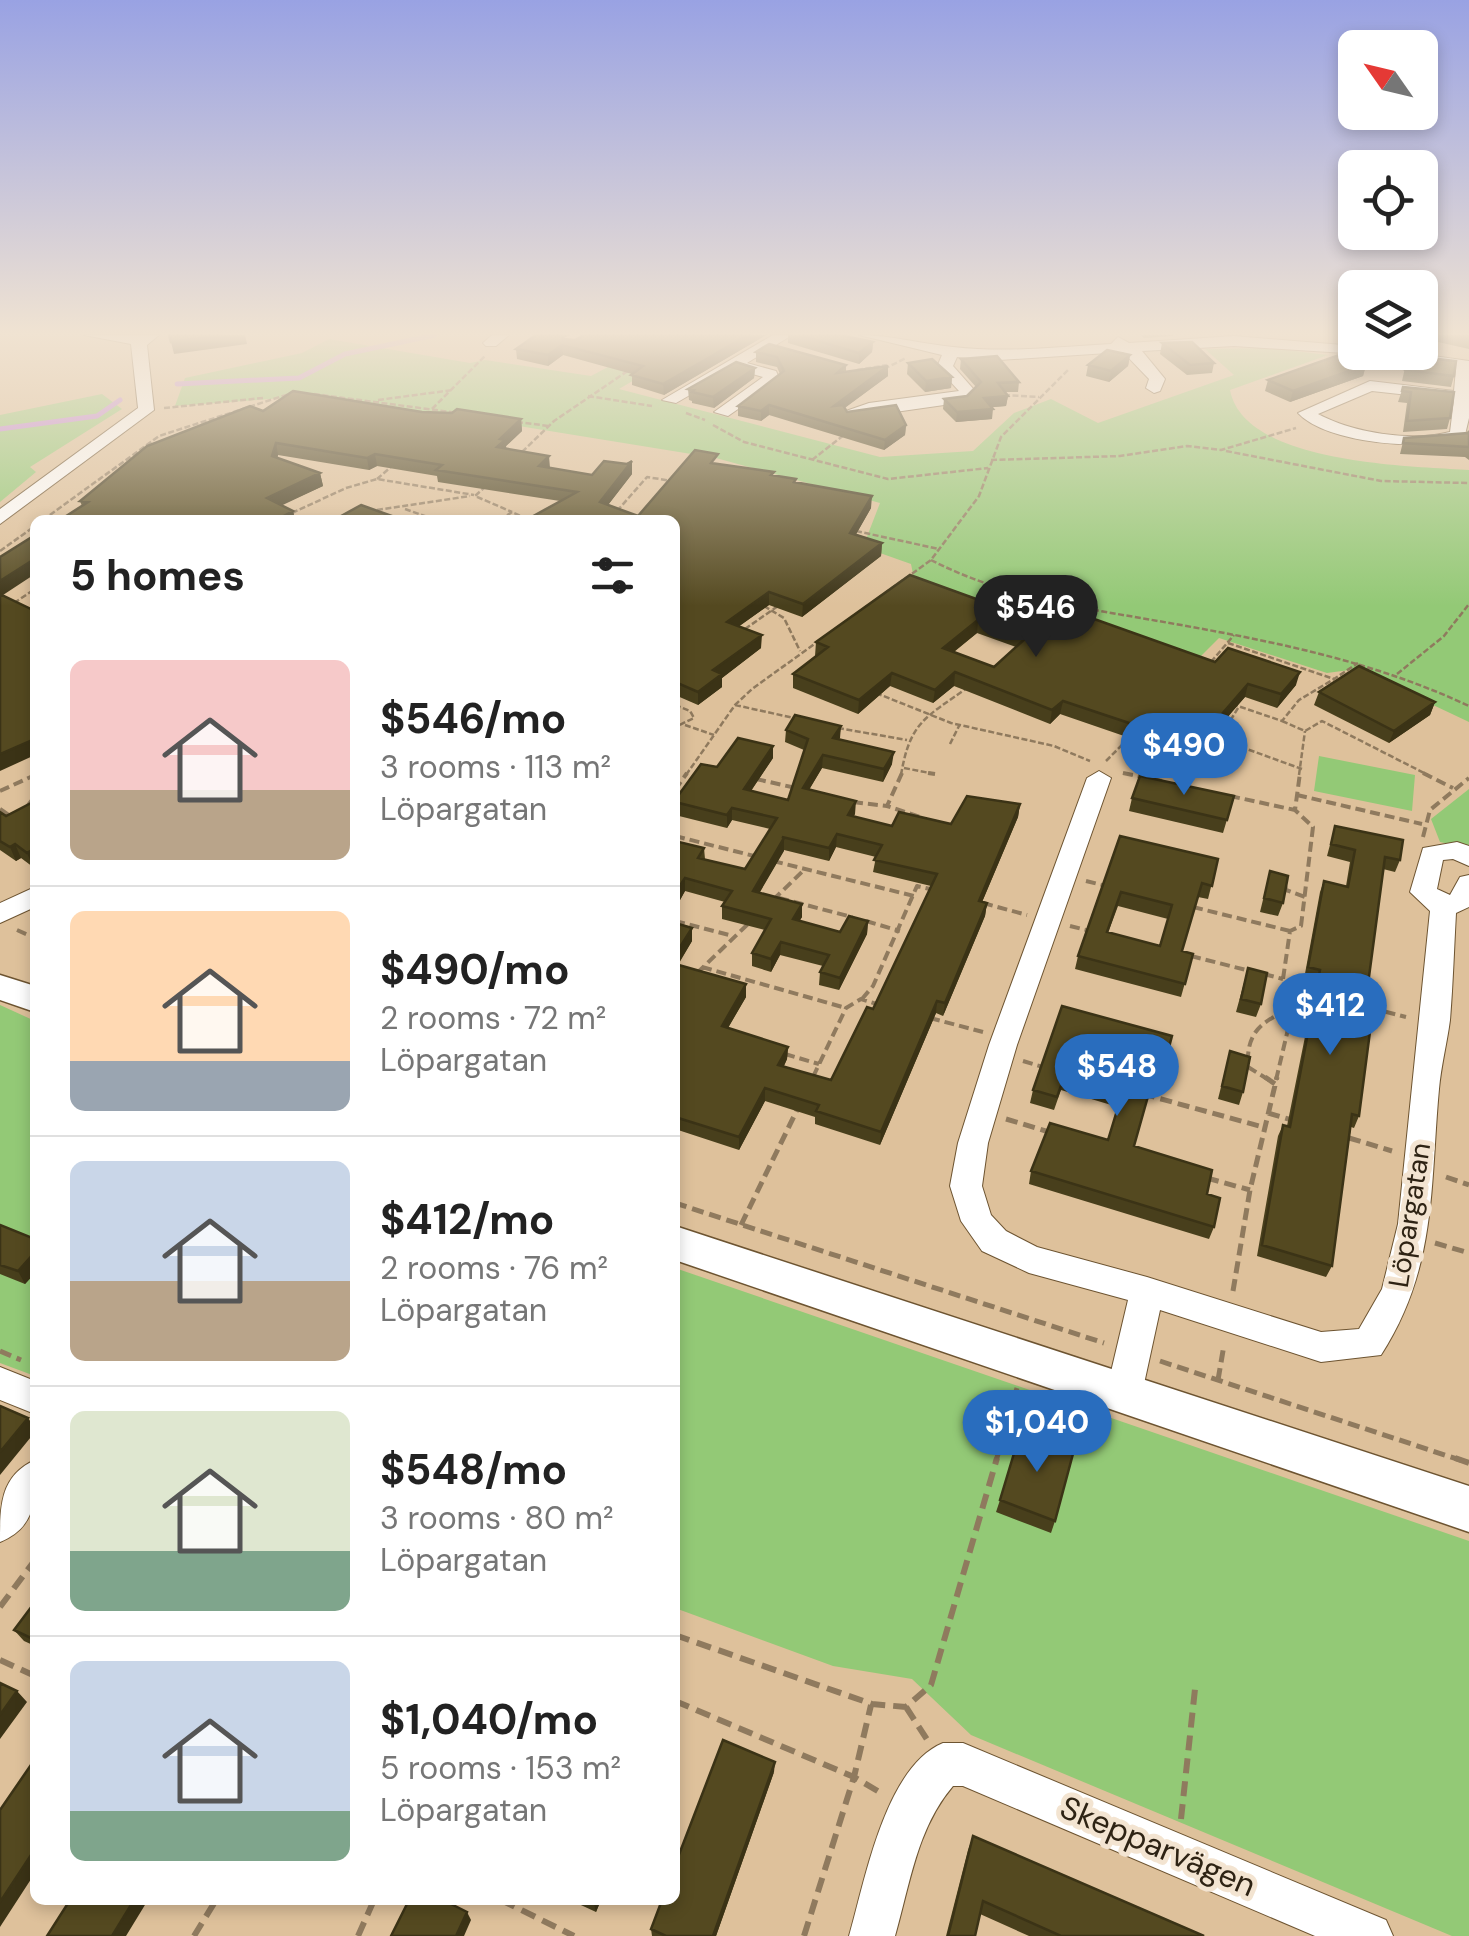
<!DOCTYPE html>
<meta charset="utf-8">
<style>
:root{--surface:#fff;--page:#f2f2f2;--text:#222;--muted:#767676;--line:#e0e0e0;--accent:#296dbe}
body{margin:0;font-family:"DM Sans",sans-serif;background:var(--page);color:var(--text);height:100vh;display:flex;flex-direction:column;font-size:38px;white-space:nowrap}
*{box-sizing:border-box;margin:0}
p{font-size:32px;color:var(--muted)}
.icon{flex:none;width:55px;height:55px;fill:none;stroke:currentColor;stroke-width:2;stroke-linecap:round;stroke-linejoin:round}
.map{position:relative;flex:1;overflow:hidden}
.details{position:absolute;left:30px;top:515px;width:650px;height:1390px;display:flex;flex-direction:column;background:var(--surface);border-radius:15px;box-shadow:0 5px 15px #0003}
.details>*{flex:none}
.needle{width:65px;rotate:304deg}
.fabs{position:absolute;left:1338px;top:30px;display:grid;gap:20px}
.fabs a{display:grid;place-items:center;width:100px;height:100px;border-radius:15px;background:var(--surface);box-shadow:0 5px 15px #0003;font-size:50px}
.price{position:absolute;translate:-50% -85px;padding:0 22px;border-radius:35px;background:var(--accent);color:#fff;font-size:32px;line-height:65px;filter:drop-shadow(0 2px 5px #0008)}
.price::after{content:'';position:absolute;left:50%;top:60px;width:30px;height:22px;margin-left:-15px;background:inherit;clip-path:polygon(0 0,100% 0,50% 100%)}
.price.on{background:#222;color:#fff}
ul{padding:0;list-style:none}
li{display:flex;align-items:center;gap:30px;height:250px;padding:0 40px}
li+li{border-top:2px solid var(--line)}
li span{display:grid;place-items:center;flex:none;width:280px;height:200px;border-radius:15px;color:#555}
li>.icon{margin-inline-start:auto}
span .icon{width:120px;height:120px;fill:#fffc;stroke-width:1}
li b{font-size:42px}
h2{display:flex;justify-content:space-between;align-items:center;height:120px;padding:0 40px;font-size:42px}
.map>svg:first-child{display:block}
.green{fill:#93c976}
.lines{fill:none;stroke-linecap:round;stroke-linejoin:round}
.stream{stroke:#c286dc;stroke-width:5}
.minor-casing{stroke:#6d5431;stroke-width:2}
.tertiary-casing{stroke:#6d5431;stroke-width:3}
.path-far3{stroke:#8f7a5e;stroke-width:2.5;stroke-dasharray:6 2.5;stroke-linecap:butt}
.path-far2{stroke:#8f7a5e;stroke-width:4;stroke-dasharray:10 5;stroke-linecap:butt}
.path-far1{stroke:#8f7a5e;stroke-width:5;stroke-dasharray:12 6;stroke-linecap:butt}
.path{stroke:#8f7a5e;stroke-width:6;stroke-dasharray:15 8;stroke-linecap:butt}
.minor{fill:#fff;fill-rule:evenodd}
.tertiary{fill:#fff;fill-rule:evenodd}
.wall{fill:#483f1c;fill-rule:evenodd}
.shaded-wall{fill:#3b3316}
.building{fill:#544920;stroke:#3b3316;stroke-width:2.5;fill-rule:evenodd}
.labels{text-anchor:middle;stroke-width:10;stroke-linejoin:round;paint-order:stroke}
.street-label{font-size:28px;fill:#2e2314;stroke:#f3e4d1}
.near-street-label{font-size:32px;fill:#2e2314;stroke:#f3e4d1}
</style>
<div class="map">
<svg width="1469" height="1936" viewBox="0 0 1469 1936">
<rect width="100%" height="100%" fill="#dec19b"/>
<path class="green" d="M668,335H710L619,389L880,457L973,451L1014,413L1051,399L1098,423L1234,375L1205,349L1270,348L1328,355L1230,390C1244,464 1409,466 1469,470V722L1357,669L1327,673L1219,638L1199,658L1060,611L1038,625L914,579L911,564L863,547L880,503L716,458L464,417L283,398L175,406L185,378L302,353L329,339L470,363L485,360L591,376Z
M102,394L122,409L30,467L36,472L0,502V415Z
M1319,756L1415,775L1412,811L1314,791Z
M1469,789V848L1440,842L1431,819Z
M0,1005L35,1021V1376L0,1363Z
M675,1268L1469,1541V1936H1452L971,1735L912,1679L833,1666L675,1608Z"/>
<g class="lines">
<path class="stream" d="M177,384L299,378L345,354L435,335
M0,429L97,416L120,400"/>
<g class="minor-casing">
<path id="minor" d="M84,335H159L147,345L154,410L0,524V509L138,408L131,344Z
M492,335H509L496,346H486L483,343Z
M773,335H792L747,363L776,371L780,380L728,416L714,412L763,377L735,369L676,403L662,400Z
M859,335C892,335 921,344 953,347C1006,353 1059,347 1111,344L1118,337L1129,343L1234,336L1355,346V352H1405L1469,361V418L1464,439C1424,451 1327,444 1298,413L1370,381L1454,391L1456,369L1361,354L1234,346L1142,351L1165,379L1160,391L1154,393L1146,388L1149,379L1123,352L999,360L957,357L953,366L976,392L965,402L846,419V411L869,403L959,391L937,367L942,355ZM1372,391L1454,400L1450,432C1412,442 1353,433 1318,414Z
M1099,771L1111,778L1017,1045L988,1143L982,1186L991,1215L1006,1231L1037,1247L1147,1277L1321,1332L1359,1329L1382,1289L1398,1224L1430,911L1410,892L1423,848L1457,842L1469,846V866L1453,859L1443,860L1437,889L1450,895L1460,877L1469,875V907L1456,913C1454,948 1453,984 1450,1020C1447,1043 1441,1066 1439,1089C1430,1187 1437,1268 1381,1355L1321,1362L1160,1310L1142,1393L1137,1404L1124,1409L1111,1404L1106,1393L1128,1300L1029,1273L982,1251L961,1221L950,1186L958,1143L989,1045L1087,778Z
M35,887V907L0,923V903Z
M0,1367L35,1381V1414L0,1400Z
M35,1460C35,1495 39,1526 0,1542C0,1506 0,1476 35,1460Z
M943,1743H963L1386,1920L1393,1936H1315L963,1786H953C917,1828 910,1884 895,1936H849C865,1881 885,1767 943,1743Z"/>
</g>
<g class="tertiary-casing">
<path id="tertiary" d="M0,975L35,986V1012L0,1000Z
M675,1226L1469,1486V1532L675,1260Z"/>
</g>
<path class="path-far3" d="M884,369L906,358
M857,370L887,365
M314,394L458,413
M1004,395L1039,397
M588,396L652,406
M378,400L453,390
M164,408L263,398
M432,409L485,356
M686,413L705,420
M517,422L549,426
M713,425L744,442L888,479L988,468
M1226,451L1381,481L1469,483
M522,452L554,421L629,370
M812,460L844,435
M991,460L1120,456L1187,446L1221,450L1296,428
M377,479L392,466
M486,486L475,496L512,512
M405,509L436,520
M377,510L470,496
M617,511L647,477L672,481
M292,513L346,488L377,479L474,495
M43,520L159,436L289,394
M500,520L512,512L529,520
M856,531L939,549
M0,551L35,526
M931,560C1006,599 1092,609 1175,624C1277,642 1375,662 1469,706
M14,603L35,589
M764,606L784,618L800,651
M745,629L778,606
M1228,643L1334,679L1358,663
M1211,662L1234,635
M1397,674L1444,636L1469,604
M876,693L951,723L1054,746L1090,761
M1232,704L1282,721L1299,700L1334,679
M675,705L690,711L694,718L675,727
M735,705L794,718
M1238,708L1219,739L1302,769
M1282,721L1305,731L1322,721L1428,775
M685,725L714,735
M838,728L907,740
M1128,739L1198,764L1217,740
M950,744L959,726
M1106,761L1131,736
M904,768L935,774
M1123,773L1133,775
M686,775L735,705L752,689L931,560L979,496L1001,437L1069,369
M901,775C910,722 925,718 967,688
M1144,775L1161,752
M1299,775L1305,731"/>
<path class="path-far2" d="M902,773L887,806L920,817
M928,773L935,774
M1123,773L1162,781
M1423,773L1453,788
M1143,777L1146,773
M756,779L796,788
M675,790L687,773
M0,791L35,775
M1297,795L1422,824
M1230,796L1295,810L1300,773
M853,802L887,806
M26,808L35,796
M0,809L13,818
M675,836L754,856
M1423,837L1430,810L1469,778
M773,861L914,896
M1086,881L1106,886
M1285,885L1286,890L1305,897
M779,898L852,917
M773,900L805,869
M983,903L1027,915
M1193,907L1290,931
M675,921L733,936
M866,921L900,931
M1070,926L1090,931
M17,930L35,938
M1191,956L1250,971
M702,967L846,1008
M697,973L748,924
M1264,974L1283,979
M1289,987L1314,994
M862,999L873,986L917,886L930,889
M1371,1008L1406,1017
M930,1018L983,1032
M785,1054L819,1064
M1023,1061L1043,1067
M813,1077L846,1008L861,999L877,1004
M1269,1080L1248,1067C1246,1031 1262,1021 1293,1008
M1276,1080L1293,1008L1283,979L1290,931L1301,926L1313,827L1295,810"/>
<path class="path-far1" d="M1265,1077L1275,1084
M1143,1094L1263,1127
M1268,1113L1292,1120
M1006,1119L1049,1132
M1349,1138L1392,1151
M1446,1177L1469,1185
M1207,1178L1250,1190
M675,1203L1104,1343
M741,1225L798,1108
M1435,1243L1469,1253
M1233,1291L1250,1190L1277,1077
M0,1351L21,1360
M1160,1361L1463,1461
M1218,1380L1224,1345
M996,1461L1017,1388"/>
<path class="path" d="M1455,1458L1469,1463
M0,1607L35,1560
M675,1635L872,1704L906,1707L931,1685L997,1458
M0,1660L35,1676
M675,1701L854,1777L881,1793
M906,1707L928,1741
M1181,1819L1195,1689
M501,1900L574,1936
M194,1936L216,1900
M358,1936L374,1900
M804,1936L854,1777L871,1705"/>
<use href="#minor" class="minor"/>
<use href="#tertiary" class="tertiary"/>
</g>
<path class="wall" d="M534,335H570L564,338V339L575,340L584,335H766L664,395L632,385V374L563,355L548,366L517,359L516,349L534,336Z
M788,335H840L873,342L872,352L859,364L788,343Z
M1141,335H1173V336L1144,338Z
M1438,335H1469V349L1438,342Z
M1162,343L1214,363L1212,373L1187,375L1160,354Z
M756,352L846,365V372L888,366V376L844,408L847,412L906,425L905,435L884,450L769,415L761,421L738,416V406L780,374L777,367L756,362Z
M1130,355L1128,366L1109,382L1086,376L1088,365Z
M961,359L1019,382L1018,392H1005L1008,396L1006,406L991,407L992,419L956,422L943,409L944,399L967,396L976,387L960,369Z
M1407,359L1436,364L1437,359L1454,376L1451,387L1402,381Z
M908,363L952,377L951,388L925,392L907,374Z
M1366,365L1363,376L1290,402L1265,391L1268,380Z
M755,368L754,378L714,408L692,403V401L689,400L688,389Z
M1403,387L1450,418L1447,429L1403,432L1407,403L1398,402Z
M263,411L422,412L521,419L522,431L506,446V449L550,468L592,475L632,461V474L608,505L638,516L718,464L773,476L871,508L856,534L882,543L881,556L802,617L769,605L739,626L761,648L722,678V687L698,705L675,695V520H526L560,501L438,482L437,476L377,466L369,470L278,455L277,458L320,473L323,486L281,505L293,511L295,520H60L82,506L80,501Z
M1469,430V460L1465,457L1400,454L1404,438L1468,433Z
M910,575L1048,625L1215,662L1296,685L1277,708L1245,697L1191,759L1060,714L1050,724L954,686L933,703L890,686L858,714L793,688V674L815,656L816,642ZM977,633L1016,647L994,667L954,652Z
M1319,692L1435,702L1430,715L1389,743L1314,705Z
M841,726L839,739L892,764L883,782L822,768L809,790L855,814L853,816L892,826L951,824L1020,804L1018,817L982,902L987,903L985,916L943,1016L936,1013L880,1145L815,1124V1117L765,1101L739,1150L675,1129V923L692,928V941L678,965L746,997L728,1028L788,1047L787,1059L784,1066L831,1080L873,1009L931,886L873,872L876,857L836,847L829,861L784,850L759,893L802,904V917L799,921L840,932L868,921L867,934L839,990L819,985L820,972L823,966L780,955L771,972L752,966V953L765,930L722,919V906L725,902L685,891L680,900L675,898V841L704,848L705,859L745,869L770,829L732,820L727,828L675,815V800L717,767L773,758L751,791L788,800L804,750L785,742L786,730Z
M1234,796L1223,833L1129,811L1132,798Z
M35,801L33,867L21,858L16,861L0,850V812L6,816Z
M1335,826L1400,860L1395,872L1383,869L1366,999L1359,1116L1354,1128L1351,1127L1332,1266L1326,1277L1257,1256L1278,1136L1283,1125L1287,1126L1316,982L1304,979L1320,892L1324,881L1346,886L1350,862L1327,856Z
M1120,836L1218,859L1208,899L1198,897L1182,951L1193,954L1181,997L1075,969L1078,956ZM1118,906L1168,919L1160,946L1108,933Z
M1270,871L1283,903L1278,916L1260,912Z
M1248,968L1261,1004L1256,1017L1236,1012Z
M1062,1006L1172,1036L1159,1083L1152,1081L1134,1146L1207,1194L1214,1227L1209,1239L1029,1184L1031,1171L1108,1140L1118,1107L1061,1090L1054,1110L1030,1103L1033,1090Z
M1230,1051L1243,1092L1239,1105L1218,1099Z
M0,1225L35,1239V1273L25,1284L0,1274Z
M1000,1500L1055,1521L1051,1533L996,1512Z
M35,1602V1646L24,1641L14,1630Z
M774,1772L716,1936H652L651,1929Z
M973,1836L1204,1936H1029L980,1914L975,1936H946L968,1850Z
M570,1900H601L596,1912Z"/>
<path class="shaded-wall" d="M225,335H245L247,344L174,354L171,342Z
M748,335H766L664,395L663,384Z
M873,342L872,352L859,364V353Z
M562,345L563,355L548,366V355Z
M1130,355L1128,366L1109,382L1111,371Z
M1366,365L1363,376L1290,402L1293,391Z
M888,366V376L834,416V406Z
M755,368L754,378L714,408L713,397Z
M952,377L951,388L925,392L926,381Z
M1008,396L1006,406L983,408L984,398Z
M769,405V415L761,421V411Z
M993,409L992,419L956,422L957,412Z
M521,419L522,431L506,446L507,452L497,447L500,439Z
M906,425L905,435L884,450L885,440Z
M276,443L278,455L275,468L272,456Z
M375,454L377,466L369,470L367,458Z
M549,456L550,468L539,466Z
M632,461V474L601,514L600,502Z
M320,473L323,486L270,511L267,498Z
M872,496L871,508L850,545V533Z
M293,511L295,520H276Z
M882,543L881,556L802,617L803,604Z
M33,560L35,566V574L0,597V581Z
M769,592V605L727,635V622Z
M978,620L977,633L942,661L943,648Z
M762,635L761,648L722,678V687L698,705V692L713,670Z
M955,672L954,686L933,703L935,690Z
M1300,672L1296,685L1277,708L1281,694Z
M892,673L890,686L858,714L859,700Z
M1248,684L1245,697L1191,759L1195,745Z
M1063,701L1060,714L1050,724L1052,710Z
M1435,702L1430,715L1389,743L1394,731Z
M677,723V739L675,743V726Z
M841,726L840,738L832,750L833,738Z
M35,739V755L0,771V754Z
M773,746V758L744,801V789Z
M894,752L892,764L883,782L884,769Z
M823,755L822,768L802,801L803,788Z
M856,801L855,814L847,828L848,815Z
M1020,804L1018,817L977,914L979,901Z
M732,808V820L727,828V815Z
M837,834L836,847L829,861V848Z
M784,838V851L753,904V891Z
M15,844L21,858L16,861L10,847Z
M35,848V866L33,867L27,853Z
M685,878V891L680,900L679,887Z
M987,903L985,916L943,1016L945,1003Z
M802,904V917L793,932V919Z
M868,921L867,934L839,990L840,978Z
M692,928V941L675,969V955Z
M781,942L780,955L771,972V959Z
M746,984V997L722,1038V1026Z
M937,1001L936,1013L880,1145L881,1132Z
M788,1047L787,1059L778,1078V1065Z
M765,1088V1101L739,1150V1137Z
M35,1252V1273L25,1284L18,1271Z
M28,1418L35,1428V1432L0,1475V1452Z
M17,1691L27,1702L0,1739V1715Z
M775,1762L774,1772L716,1936H713Z
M35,1849V1873L0,1927V1902Z
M134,1900H148L126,1936H112Z
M595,1900H601L596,1912L594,1904Z
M467,1912L471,1920L464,1936H456Z"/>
<path class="building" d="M169,335H225L171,342Z
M536,335H563V339L575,340L584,335H748L663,384L631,375L643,366L562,345L548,355L516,349Z
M798,335H840L873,342L859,353Z
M1192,342L1214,363L1190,365L1162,343Z
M769,344L846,365L837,373L888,366L834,406L843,405L847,412L896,405L906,425L885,440L769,405L761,411L738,406L784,371L777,357L756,352Z
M1107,350L1130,355L1111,371L1088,365Z
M1339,355L1366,365L1293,391L1268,380Z
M997,356L1019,382L998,383L1008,396L984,398L993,409L957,412L944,399L967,396L981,382L961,359Z
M932,359L952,377L926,381L908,363Z
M1407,359L1437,364V359L1456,361L1454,376L1405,370Z
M736,362L755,368L713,397L692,392L694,390L688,389Z
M1403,387L1454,392L1450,418L1407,421L1411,392L1402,391Z
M293,391L422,412L452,413L457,409L521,419L500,439L505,440L497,447L549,456L539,466L592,475L604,461L627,464L632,461L600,502L638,516L695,450L718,454L711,463L774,472L771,475L796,479L794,482L872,496L850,533L882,543L803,604L769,592L727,622L762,635L713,670L722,674L698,692L675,682V520H526L577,492L436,470L442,465L399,458L375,454L367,458L276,443L272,456L320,473L267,498L293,511L276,520H60L88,502L80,501L147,446L250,406L263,411Z
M1469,431V447L1403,443L1404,438L1468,433Z
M361,505L403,520H334Z
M35,535V560H33L0,581V557Z
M910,575L1048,625L1066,609L1215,662L1228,648L1300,672L1281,694L1248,684L1195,745L1063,701L1052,710L955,672L935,690L892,673L859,700L793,674L828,647L816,642ZM978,620L1027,637L994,667L943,648Z
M0,594L35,611V739L0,754Z
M1359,666L1435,702L1394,731L1319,692Z
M795,715L841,726L833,738L894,752L884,769L823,755L803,788L856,801L848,815L892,826L899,812L951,824L967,796L1020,804L979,901L987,903L945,1003L937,1001L881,1132L816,1111L819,1105L765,1088L739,1137L675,1117V964L746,984L722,1026L788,1047L778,1065L831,1080L867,1007L873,1009L937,874L874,860L882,845L837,834L829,848L782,837L784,838L753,891L802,904L793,919L840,932L849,916L868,921L840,978L820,972L829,955L781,942L771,959L752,953L771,919L722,906L732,891L685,878L679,887L675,886V841L704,848L698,858L745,869L777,818L732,808L727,815L675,802V800L701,764L717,767L738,738L773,746L744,789L788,800L808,739L786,730Z
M1140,776L1234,796L1227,820L1132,798Z
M35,801V848L27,853L15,844L10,847L0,841V812L6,816Z
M1335,826L1403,840L1400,860L1385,857L1366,999L1374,1001L1359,1116L1352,1114L1332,1266L1262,1245L1283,1125L1290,1127L1320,970L1308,967L1324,881L1348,887L1355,850L1331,844Z
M1120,836L1218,859L1212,886L1202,883L1182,951L1193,954L1185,984L1078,956ZM1121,892L1172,905L1160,946L1107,932Z
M1270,871L1288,876L1283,903L1264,898Z
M675,923L692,928L675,955Z
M1248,968L1267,973L1261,1004L1241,999Z
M1062,1006L1172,1036L1163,1070L1156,1068L1134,1146L1212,1170L1207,1194L1220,1198L1214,1227L1031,1171L1050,1123L1108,1140L1122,1094L1064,1077L1057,1097L1033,1090Z
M1230,1051L1250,1057L1243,1092L1222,1086Z
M0,1225L35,1239V1252L18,1271L0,1265Z
M0,1406L28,1418L0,1452Z
M1021,1430L1074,1450L1055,1521L1000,1500Z
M35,1602V1640L14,1630Z
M0,1683L17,1691L0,1715Z
M723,1740L775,1762L713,1936H666L651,1929L662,1900H675V1865Z
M35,1759V1849L0,1902V1810Z
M973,1836L1204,1936H1061L983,1901L975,1936H948Z
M70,1900H134L112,1936H47Z
M409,1900H443L467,1912L456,1936H391Z"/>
<linearGradient id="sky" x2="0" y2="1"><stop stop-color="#99a2e3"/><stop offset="0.55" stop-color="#f0e3d2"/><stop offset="1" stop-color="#f0e3d2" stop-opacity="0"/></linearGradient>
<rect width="1469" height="606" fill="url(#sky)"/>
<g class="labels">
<g class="street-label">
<text transform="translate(1409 1215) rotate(-81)" y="10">Löpargatan</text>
</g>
<g class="near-street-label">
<text transform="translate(1158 1846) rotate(23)" y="11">Skepparvägen</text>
</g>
</g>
</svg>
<div class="fabs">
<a><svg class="needle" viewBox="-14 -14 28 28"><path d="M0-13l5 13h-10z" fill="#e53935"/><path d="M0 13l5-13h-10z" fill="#767676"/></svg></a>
<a><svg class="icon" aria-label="locate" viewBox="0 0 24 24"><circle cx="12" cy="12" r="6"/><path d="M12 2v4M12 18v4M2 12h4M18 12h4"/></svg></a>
<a><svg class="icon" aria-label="layers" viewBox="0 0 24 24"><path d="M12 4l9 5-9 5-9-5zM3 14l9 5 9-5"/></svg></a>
</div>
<b class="price on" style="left:1036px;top:660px">$546</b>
<b class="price" style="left:1184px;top:798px">$490</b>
<b class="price" style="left:1330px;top:1058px">$412</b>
<b class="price" style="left:1117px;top:1119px">$548</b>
<b class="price" style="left:1037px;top:1475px">$1,040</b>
<section class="details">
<h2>5 homes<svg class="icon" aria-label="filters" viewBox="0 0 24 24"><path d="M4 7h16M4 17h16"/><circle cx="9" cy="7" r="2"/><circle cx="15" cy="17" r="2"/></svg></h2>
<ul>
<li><span style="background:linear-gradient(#f6c9c9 65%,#b9a48a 0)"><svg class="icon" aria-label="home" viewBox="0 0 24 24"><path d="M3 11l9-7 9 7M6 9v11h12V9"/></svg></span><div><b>$546/mo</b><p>3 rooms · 113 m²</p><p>Löpargatan</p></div></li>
<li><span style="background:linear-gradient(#ffd9b3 75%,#9aa5b1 0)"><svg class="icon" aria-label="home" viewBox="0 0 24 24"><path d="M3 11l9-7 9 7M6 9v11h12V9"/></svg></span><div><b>$490/mo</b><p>2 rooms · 72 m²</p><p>Löpargatan</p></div></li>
<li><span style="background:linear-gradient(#c9d6e8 60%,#b9a48a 0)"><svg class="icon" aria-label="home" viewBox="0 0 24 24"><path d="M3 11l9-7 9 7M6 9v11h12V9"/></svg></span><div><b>$412/mo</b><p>2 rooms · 76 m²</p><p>Löpargatan</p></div></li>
<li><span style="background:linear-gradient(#dfe7d0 70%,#7fa58c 0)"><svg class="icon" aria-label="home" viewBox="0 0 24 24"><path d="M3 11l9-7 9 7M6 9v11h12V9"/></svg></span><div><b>$548/mo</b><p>3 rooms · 80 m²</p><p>Löpargatan</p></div></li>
<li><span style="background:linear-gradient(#c9d6e8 75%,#7fa58c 0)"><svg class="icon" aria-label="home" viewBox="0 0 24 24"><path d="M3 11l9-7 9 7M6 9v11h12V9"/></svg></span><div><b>$1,040/mo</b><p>5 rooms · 153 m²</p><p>Löpargatan</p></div></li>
</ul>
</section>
</div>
